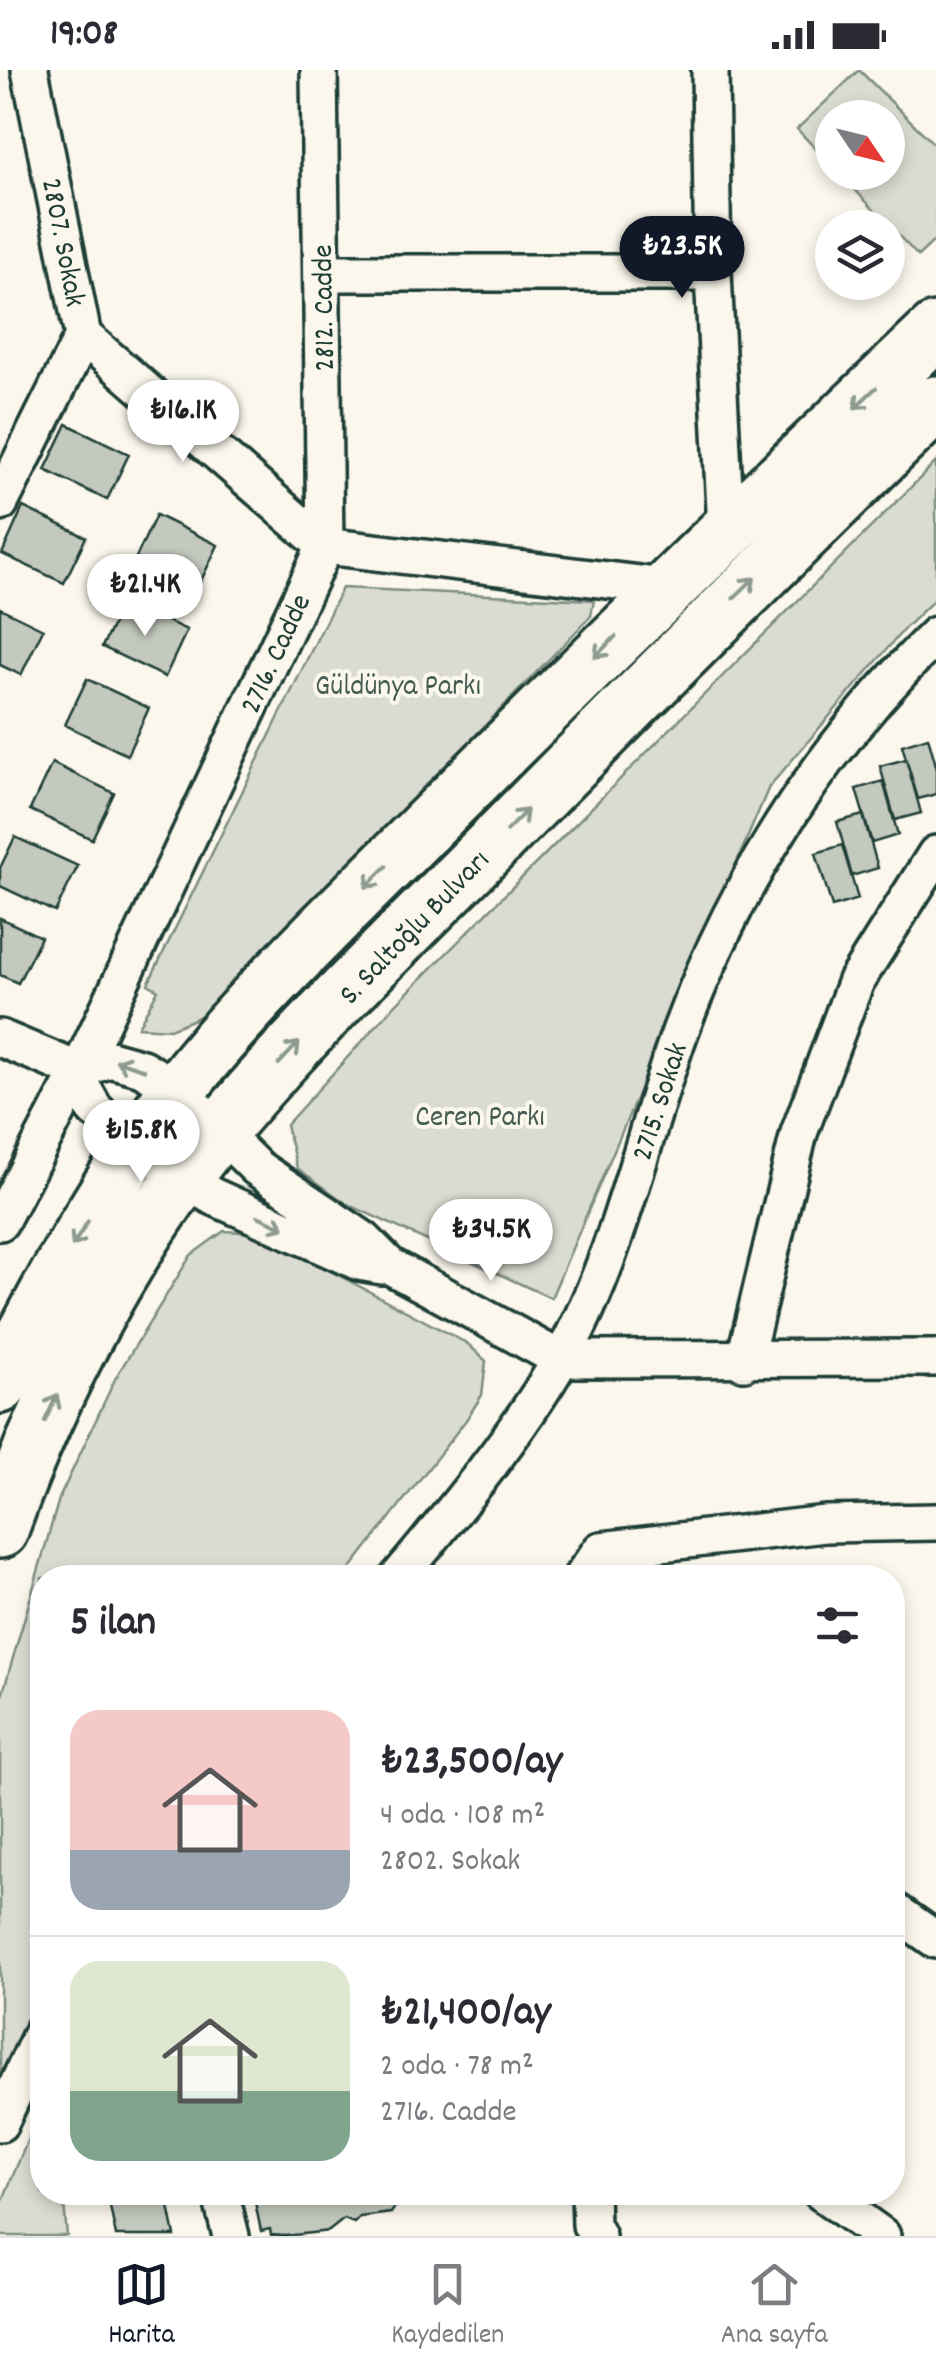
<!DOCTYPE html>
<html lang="tr">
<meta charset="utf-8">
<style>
:root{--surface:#fff;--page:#f7f7f7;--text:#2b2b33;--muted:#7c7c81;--line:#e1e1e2;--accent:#111827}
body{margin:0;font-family:Dekko,sans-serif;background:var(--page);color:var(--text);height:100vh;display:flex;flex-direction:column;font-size:38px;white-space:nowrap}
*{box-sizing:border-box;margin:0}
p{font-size:32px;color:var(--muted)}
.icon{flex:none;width:55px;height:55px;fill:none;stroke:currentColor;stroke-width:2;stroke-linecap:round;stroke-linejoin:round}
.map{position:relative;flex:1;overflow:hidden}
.side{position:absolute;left:30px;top:1495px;width:875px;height:640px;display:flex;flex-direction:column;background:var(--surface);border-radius:40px;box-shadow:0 5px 15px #0003}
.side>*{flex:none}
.needle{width:65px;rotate:125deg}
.buttons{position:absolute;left:815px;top:30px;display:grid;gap:20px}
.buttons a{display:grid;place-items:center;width:90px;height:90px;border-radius:50%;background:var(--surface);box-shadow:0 5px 15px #0003;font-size:50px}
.price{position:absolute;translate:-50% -85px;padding:0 22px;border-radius:35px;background:#fff;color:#222;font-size:32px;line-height:65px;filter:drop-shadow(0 2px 5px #0008)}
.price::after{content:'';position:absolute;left:50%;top:60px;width:30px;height:22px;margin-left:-15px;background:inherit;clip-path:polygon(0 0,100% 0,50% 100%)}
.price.current{background:var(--accent);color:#fff}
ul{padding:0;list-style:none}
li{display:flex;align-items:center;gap:30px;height:250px;padding:0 40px}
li+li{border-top:2px solid var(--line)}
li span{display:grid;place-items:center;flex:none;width:280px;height:200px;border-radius:30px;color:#555}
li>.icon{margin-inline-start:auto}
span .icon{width:120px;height:120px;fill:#fffc;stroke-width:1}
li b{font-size:42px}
h2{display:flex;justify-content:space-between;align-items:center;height:120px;padding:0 40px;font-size:42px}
.status{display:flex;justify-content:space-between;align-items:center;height:70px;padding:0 50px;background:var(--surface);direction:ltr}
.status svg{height:28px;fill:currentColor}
.tab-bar{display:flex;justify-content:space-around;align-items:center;height:140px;border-top:2px solid var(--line);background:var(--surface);font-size:28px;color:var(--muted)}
.tab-bar a{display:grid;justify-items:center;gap:5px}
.tab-bar .current{color:var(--accent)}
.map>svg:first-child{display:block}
.green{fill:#dbdcd1;stroke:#7d8c82;stroke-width:2.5}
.building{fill:#c4c9be;stroke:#1f3d34;stroke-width:2.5}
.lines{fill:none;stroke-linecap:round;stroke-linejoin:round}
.street-casing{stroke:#1f3d34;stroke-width:42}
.primary-casing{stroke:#1f3d34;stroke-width:62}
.street{stroke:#fbf7ec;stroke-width:35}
.primary{stroke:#fbf7ec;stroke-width:55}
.oneway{stroke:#8d9a90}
.labels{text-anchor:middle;stroke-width:8;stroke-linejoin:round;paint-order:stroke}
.street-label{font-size:30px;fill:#1f3d34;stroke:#fbf7ec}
.park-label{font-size:30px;fill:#455d53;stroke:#fbf7ec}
</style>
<div class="status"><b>19:08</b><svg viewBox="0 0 49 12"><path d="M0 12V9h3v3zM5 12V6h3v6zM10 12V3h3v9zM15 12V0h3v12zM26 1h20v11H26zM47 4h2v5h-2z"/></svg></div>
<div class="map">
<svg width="936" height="2166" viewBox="0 0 936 2166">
<rect width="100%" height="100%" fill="#fbf7ec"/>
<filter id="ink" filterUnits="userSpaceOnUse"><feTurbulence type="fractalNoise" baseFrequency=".01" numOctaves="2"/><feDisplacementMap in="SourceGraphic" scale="20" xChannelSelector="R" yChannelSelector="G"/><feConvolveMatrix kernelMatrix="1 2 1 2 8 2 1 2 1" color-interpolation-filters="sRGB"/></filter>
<g filter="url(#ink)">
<path class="green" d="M859,0L936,76V169L918,186L839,103L888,102V48H832V96L797,59Z
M936,392V528L905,558L769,717L551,1228L347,1134L297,1098L286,1055L397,933Z
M342,518L594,530L591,546L204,945L170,959L138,957L158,920L148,914Z
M224,1161L259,1163L468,1274L486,1291L482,1325L466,1350L344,1507L42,1508V1935L0,2003V1633L59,1429L116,1307L191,1185Z
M42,2035V2122L63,2123L67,2166H0V2137Z"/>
<path class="building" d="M67,354L129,384L107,430L45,400Z
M23,437L86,467L64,513L2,484Z
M156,445L218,475L196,521L134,492Z
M124,531L187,560L165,607L102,577Z
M0,538L43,559L21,605L0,595Z
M87,609L149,638L127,685L65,655Z
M928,667L936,695V724L918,729L902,675Z
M906,689L921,743L895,750L880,696Z
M52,693L114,723L92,769L30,740Z
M883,711L898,765L872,773L856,719Z
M863,745L878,798L852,806L837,752Z
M15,767L78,796L55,842L0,816V798Z
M842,775L858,829L832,837L816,783Z
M0,848L41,867L18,913L0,905Z
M107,2122H166L175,2166H116Z
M260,2122H409L410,2128L400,2129L391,2143L360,2147L354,2153L344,2149L329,2161L285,2166L271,2165L270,2159L261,2161L255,2132L261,2128Z"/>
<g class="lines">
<g class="street-casing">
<path id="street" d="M30,0L83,266L325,476
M319,0L325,476
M710,0L713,203L726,460
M322,203H713
M0,433L83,266
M0,968L79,1001
M79,1001L110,989L142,998L178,1020L257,1098L364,1170L390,1196L560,1289L936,1288
M79,1001L80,1013L95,1040L184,1109L212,1126L359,1192L382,1196
M0,1152L79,1001L325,476L665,517
M744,1292L799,1063L856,911L936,784
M398,1508C455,1440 516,1366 561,1289C618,1189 641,1070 680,962C736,811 821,678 936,565
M581,1508L601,1480L825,1454L936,1452
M892,1839L936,1870
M0,2053L42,1962
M220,2122L231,2166
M590,2122L591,2155L597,2166
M821,2122L882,2166"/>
</g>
<g class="primary-casing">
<path id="primary" d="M0,1315C42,1231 86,1150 139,1073C220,954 327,857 428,755C595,588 764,424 936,261
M0,1460C49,1322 127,1172 221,1059C311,951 415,854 513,754C653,612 793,472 936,334"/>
</g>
<use href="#street" class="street"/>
<use href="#primary" class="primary"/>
</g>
<defs><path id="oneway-shaft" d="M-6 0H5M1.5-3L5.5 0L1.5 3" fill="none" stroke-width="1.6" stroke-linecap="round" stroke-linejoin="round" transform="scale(2.5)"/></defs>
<g class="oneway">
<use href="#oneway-shaft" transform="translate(865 328) rotate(137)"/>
<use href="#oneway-shaft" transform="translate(744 518) rotate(-44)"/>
<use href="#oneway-shaft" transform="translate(605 577) rotate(135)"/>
<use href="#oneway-shaft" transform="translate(517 750) rotate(-45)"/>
<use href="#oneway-shaft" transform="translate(376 807) rotate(135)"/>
<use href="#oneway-shaft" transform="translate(289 983) rotate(-47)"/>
<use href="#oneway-shaft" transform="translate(130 995) rotate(-162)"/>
<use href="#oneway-shaft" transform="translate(271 1152) rotate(24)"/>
<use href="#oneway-shaft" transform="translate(80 1164) rotate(122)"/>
<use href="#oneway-shaft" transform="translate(51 1338) rotate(-65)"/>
</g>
</g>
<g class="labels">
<g class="street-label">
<text transform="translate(65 172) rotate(79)" y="10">2807. Sokak</text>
<text transform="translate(322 238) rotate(-91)" y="10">2812. Cadde</text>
<text transform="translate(274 583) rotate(-65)" y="10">2716. Cadde</text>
<text transform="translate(413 856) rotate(-46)" y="10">S. Saltoğlu Bulvarı</text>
<text transform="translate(658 1031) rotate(-72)" y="10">2715. Sokak</text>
</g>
<g class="park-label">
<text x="398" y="624">Güldünya Parkı</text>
<text x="480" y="1055">Ceren Parkı</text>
</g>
</g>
</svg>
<div class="buttons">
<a><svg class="needle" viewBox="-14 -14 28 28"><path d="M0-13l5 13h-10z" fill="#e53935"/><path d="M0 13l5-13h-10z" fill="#7c7c81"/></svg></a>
<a><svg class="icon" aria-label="layers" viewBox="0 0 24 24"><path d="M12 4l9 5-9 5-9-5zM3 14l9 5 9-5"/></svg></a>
</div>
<b class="price current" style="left:682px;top:231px">₺23.5K</b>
<b class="price" style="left:183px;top:395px">₺16.1K</b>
<b class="price" style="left:145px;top:569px">₺21.4K</b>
<b class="price" style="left:141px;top:1115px">₺15.8K</b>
<b class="price" style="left:491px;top:1214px">₺34.5K</b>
<section class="side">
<h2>5 ilan<svg class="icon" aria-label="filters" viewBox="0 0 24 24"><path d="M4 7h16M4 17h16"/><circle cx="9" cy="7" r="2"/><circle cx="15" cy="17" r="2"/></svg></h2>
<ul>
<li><span style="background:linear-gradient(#f6c9c9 70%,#9aa5b1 0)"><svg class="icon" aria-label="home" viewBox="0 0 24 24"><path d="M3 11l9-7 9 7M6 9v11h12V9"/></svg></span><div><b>₺23,500/ay</b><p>4 oda · 108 m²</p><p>2802. Sokak</p></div></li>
<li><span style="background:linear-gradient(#dfe7d0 65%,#7fa58c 0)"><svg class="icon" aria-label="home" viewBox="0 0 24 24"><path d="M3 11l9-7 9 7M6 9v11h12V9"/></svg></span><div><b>₺21,400/ay</b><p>2 oda · 78 m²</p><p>2716. Cadde</p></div></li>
</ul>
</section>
</div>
<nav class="tab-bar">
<a class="current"><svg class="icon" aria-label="map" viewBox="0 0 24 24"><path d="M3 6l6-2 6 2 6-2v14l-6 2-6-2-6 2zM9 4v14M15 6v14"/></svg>Harita</a>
<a><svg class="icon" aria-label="saved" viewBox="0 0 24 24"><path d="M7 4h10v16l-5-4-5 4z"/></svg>Kaydedilen</a>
<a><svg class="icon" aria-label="home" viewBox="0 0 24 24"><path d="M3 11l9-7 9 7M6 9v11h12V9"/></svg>Ana sayfa</a>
</nav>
